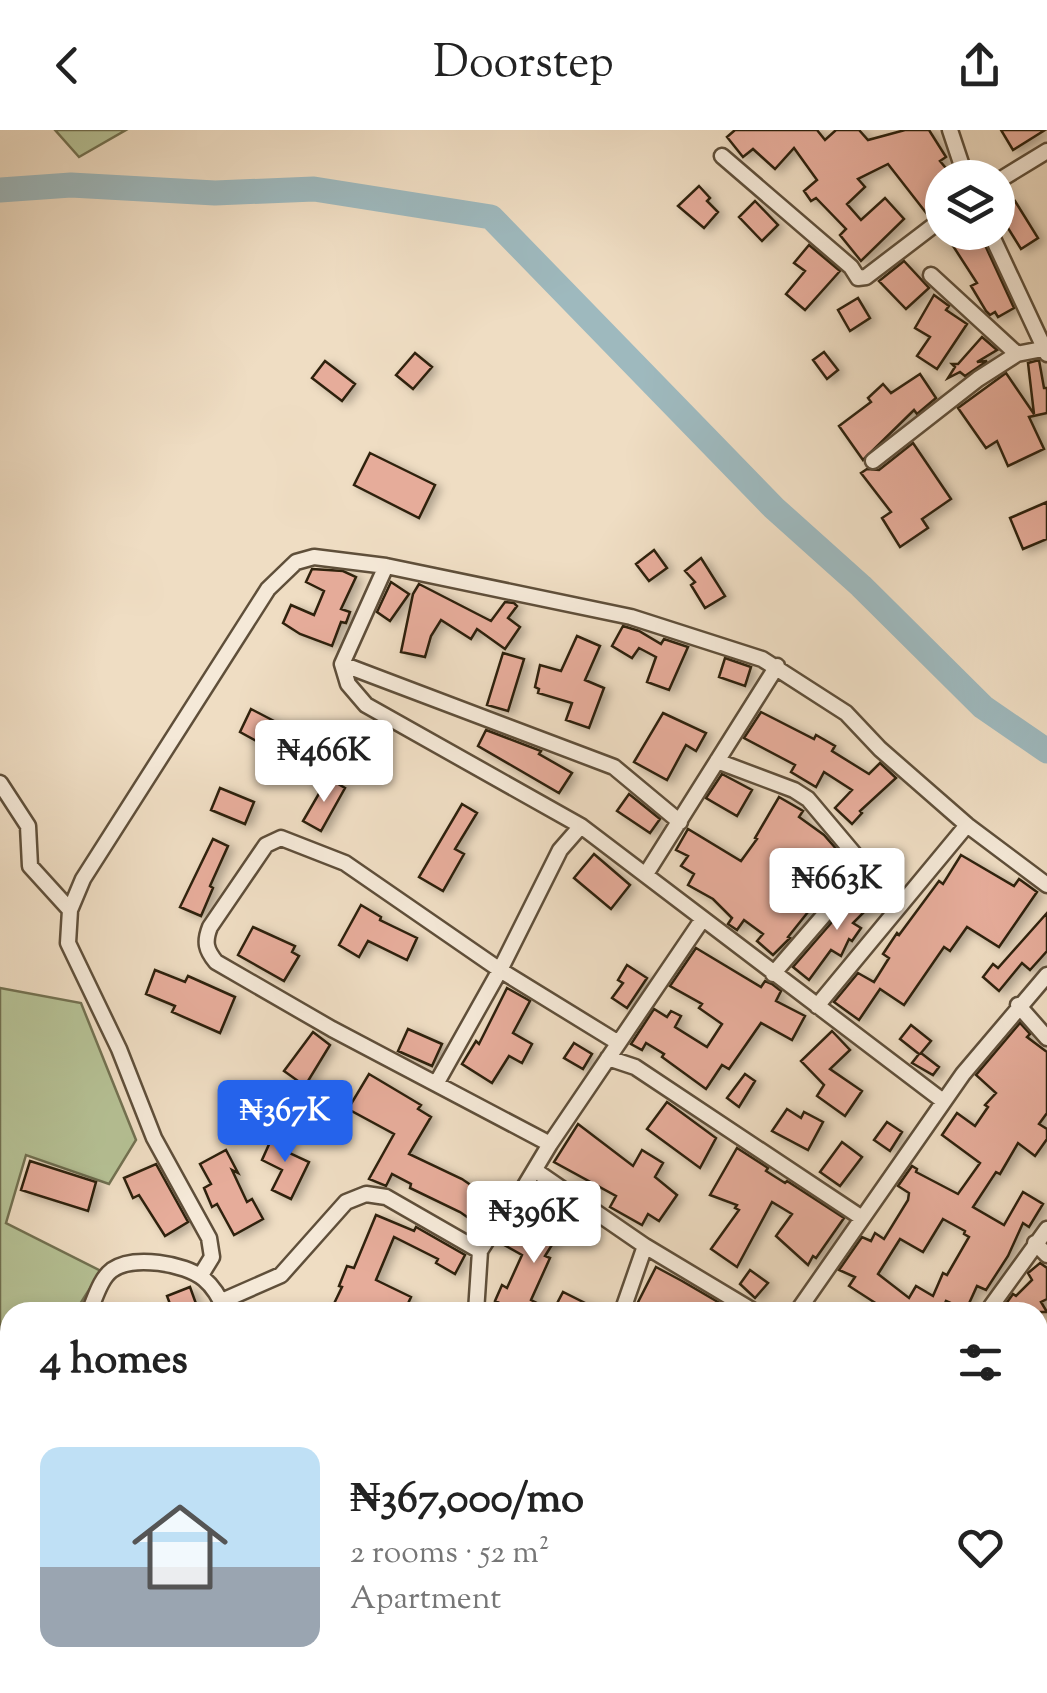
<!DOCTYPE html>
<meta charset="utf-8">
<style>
:root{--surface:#fff;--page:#f2f2f2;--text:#222;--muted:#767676;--accent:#2563eb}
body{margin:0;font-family:"Sorts Mill Goudy",serif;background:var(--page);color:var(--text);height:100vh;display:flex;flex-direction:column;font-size:38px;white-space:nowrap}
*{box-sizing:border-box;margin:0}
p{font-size:32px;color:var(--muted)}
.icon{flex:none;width:55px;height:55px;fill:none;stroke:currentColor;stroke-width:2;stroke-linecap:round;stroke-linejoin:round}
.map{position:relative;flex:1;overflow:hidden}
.details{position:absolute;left:0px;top:1172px;width:1048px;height:392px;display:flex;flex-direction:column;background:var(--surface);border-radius:30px 30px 0 0;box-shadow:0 5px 15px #0003}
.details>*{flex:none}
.fabs{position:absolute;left:925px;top:30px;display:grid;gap:20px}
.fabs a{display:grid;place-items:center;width:90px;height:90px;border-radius:50%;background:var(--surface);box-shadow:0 5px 15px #0003;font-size:50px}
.price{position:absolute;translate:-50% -85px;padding:0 22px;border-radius:10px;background:#fff;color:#222;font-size:32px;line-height:65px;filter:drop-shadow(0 2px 5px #0008)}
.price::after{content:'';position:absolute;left:50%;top:60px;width:30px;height:22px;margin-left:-15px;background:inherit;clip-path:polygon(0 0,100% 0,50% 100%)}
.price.selected{background:var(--accent);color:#fff}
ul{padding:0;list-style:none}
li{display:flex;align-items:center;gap:30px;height:250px;padding:0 40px}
li span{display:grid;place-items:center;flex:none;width:280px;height:200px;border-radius:20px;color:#555}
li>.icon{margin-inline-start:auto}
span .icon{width:120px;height:120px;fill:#fffc;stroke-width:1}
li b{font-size:42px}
h2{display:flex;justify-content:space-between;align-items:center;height:120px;padding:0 40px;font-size:42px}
header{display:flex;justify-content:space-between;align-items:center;height:130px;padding:0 40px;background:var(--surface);font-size:45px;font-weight:600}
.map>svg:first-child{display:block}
.green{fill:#b6c296;stroke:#727151;stroke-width:2.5}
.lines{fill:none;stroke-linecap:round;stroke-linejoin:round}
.river{stroke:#9eb9be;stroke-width:25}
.building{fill:#e6ac9a;stroke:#2f200c;stroke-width:2.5;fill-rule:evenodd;filter:url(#shadow)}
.street-casing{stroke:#5f4f3a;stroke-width:19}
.street{stroke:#f5e9d8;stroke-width:14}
</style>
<header><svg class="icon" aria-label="back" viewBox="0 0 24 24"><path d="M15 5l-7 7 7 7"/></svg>Doorstep<svg class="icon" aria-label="share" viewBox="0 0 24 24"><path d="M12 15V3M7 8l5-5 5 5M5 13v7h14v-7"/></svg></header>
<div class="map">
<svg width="1047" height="1563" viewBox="0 0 1047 1563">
<defs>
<filter id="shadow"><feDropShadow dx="5.5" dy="3" stdDeviation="5" flood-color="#0004"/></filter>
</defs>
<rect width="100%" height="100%" fill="#efddc3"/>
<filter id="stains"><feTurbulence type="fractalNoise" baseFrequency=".002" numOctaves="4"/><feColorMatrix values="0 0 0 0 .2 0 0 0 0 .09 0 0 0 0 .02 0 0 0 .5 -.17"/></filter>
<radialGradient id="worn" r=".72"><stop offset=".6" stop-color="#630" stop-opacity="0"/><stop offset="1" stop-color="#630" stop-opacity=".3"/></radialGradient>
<path class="green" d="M55,0H126L79,27Z
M0,858L81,873L136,1010L109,1054L26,1025L6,1093L101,1141L75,1182H10V1321L0,1338Z"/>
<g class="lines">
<path class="river" d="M0,60L71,55L215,63L314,59L491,87L774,378L861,456L983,577L1047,621"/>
</g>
<path class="building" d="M735,0H817L825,10L836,0H859L868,10L905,0H929L946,27L940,31L954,48H942V71L927,84L888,34L858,49L865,57L847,74L861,90L885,68L904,89L861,131L840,105L846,99L816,68L811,71L804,61L817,50L794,18L775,39L753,19L743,27L727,7Z
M1001,0H1045L1013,20Z
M699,56L710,68L707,71L718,82L704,98L678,76Z
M755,71L778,95L762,111L739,87Z
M1015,71L1038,108L1021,119L998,82Z
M944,102H979L1014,178L998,187L995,182L990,185L986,181L971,156L977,153Z
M809,115L840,141L805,180L786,164L805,141L794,133Z
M904,131L929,158L906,179L879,151Z
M934,165L949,176L946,180L967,194L937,239L917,226L930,207L915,198Z
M858,168L870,188L850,201L838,180Z
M982,207L997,220L977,232L987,231L965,246L960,242L948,248L955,237L952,234H958Z
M824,222L838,240L827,249L813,230Z
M415,223L432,237L413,259L396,245Z
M1039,230L1044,258H1047V283L1029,287L1044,319L1008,336L997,311L986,318L958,278L1006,243L1034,284L1028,233Z
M325,231L355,254L342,271L312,248Z
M920,244L936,268L917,284L914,280L863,330L839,296L871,272L868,268L883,254L891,263Z
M913,313L951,369L922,389L928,398L900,417L882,388L891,382L861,343L867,339L879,340Z
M370,323L435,355L419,388L354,355Z
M1047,372V409L1023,419L1010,388Z
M654,420L667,438L649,451L636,434Z
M701,428L725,466L705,478L691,455L695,452L685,441Z
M312,439L343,441L356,447L341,479L350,482L346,493L341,492L332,516L300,504L283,493L291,475L314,485L324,461L306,452Z
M391,452L409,464L390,491L377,482Z
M419,454L491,491L505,472L514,473L517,476L508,488L520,497L505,519L477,499L471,509L441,490L431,506L425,527L401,522L413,464Z
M623,496L639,501L661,514L664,509L688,517L669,560L647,552L656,527L639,518L632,528L612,516Z
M577,506L600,516L585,550L604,558L589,598L566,590L572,573L538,563L539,559L535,557L540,535L561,541Z
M503,523L524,529L508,581L487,575Z
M725,528L751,537L745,556L719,547Z
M251,579L274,591L262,614L240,602Z
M761,582L814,609L816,605L835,616L832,621L869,644L880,633L896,648L860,681L862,683L852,694L835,678L852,660L824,642L816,657L791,642L795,635L744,608Z
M663,583L706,603L696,621L686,615L667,650L634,632Z
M486,600L541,621L539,624L572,643L559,663L478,616Z
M722,644L752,660L737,686L706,668Z
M328,648L345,658L321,701L303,691Z
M220,658L254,672L245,694L211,680Z
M629,664L660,689L650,703L617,681Z
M779,667L803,681L799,687L824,705L852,737L829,763L822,755L808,774L812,777L788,807L790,808L773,825L757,811L763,804L744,790L737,800L728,794L732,788L713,769L688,755L694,744L681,736L688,726L676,720L688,699L741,731L757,709L755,708Z
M462,674L477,683L455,719L464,724L443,761L419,747Z
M213,709L228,716L210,756L213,758L201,786L180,777Z
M594,724L630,755L611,779L574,748Z
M961,725L1014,756L1019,749L1037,762L999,817L967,797L950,821L944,817L904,875L880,859L859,890L834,872L858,843L874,852L889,828L883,824L897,803L899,805L939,751L943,754Z
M865,754L878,768L853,793L861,798L852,811L849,809L841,826L831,820L809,850L793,837Z
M361,775L381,787L380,790L417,808L407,830L368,811L359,827L339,815Z
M1047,783V821L1030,840L1022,833L999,861L983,847L993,834L998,838Z
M253,797L295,816L292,822L299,826L284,851L238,825Z
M696,818L761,857L765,851L772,854L781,861L776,871L805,886L792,910L761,893L729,939L722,935L706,959L662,927L664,924L646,913L642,920L631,914L654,879L667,887L671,881L681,886L675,897L707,917L722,894L699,878L702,874L670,856Z
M627,835L647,848L627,878L612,868L623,853L618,850Z
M155,840L185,852L188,846L235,867L220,903L172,882L175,876L146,864Z
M507,858L530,871L513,903L532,914L522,933L509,926L492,953L462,934L476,911L479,914Z
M1020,893L1030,904L1027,907L1047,922V983L1039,994L1047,999V1009L1035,1026L1018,1013L1000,1044L996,1042L973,1077L1004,1095L1023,1062L1043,1074L1029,1097L1023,1093L1008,1126L986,1160L977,1156L966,1180L946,1171L941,1182H871L877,1174L849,1156L855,1147L839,1140L862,1107L871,1111L875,1103L884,1109L908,1070L909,1063L898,1056L912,1036L917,1039L916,1042L958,1064L980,1033L942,1005L957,983L975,996L988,977L985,975L996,963L976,945ZM943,1089L965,1101L964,1104L969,1107L947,1145L943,1143L933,1166L916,1156L909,1168L878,1144L900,1109L923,1122Z
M911,895L931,911L921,923L939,937L933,945L912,933L919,924L900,909Z
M408,899L442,914L432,936L398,921Z
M832,901L850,920L830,939L862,961L845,986L817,966L824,955L801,931Z
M313,902L330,915L305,956L284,941Z
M574,913L592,924L583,939L564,928Z
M369,944L421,975L418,979L431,987L409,1024L462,1049L500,1075L483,1098L460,1082L410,1058L411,1054L392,1044L386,1056L369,1049L394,1004L348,979Z
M745,944L755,951L739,977L727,968Z
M667,972L716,1008L700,1038L647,999Z
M787,979L801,988L804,982L823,992L808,1020L772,1001Z
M887,992L902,1002L890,1021L874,1010Z
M578,994L633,1036L642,1020L663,1033L655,1047L677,1065L659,1091L648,1084L642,1095L610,1077L616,1066L554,1032Z
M275,1001L291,1009L285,1021L309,1032L291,1069L272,1060L282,1040L262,1030Z
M842,1012L862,1027L840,1056L820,1042Z
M737,1018L768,1038L766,1041L785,1053L787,1051L844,1088L816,1128L813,1126L808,1135L776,1106L792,1084L772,1072L737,1137L711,1119L739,1080L735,1078L737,1075L710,1065Z
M226,1020L238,1043L232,1040L247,1072L252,1069L263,1089L234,1105L217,1074L212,1077L204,1058L211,1054L200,1034Z
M30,1031L96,1052L88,1081L21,1060Z
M156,1034L188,1092L165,1106L139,1065L133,1068L124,1048Z
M543,1080L565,1094L545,1126L550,1128L531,1170L553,1181L563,1162L603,1182H518L495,1171L502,1155L507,1158L522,1125L499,1112L518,1086L534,1095Z
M376,1085L414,1101L416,1097L465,1125L455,1144L436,1133L438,1129L394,1107L376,1150L411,1167L404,1182H330L342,1157L339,1156L347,1136L354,1138Z
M1040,1133L1047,1138V1169L1041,1172L1047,1182H1000L1013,1164L1016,1166L1032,1150L1028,1143Z
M656,1137L682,1151L735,1182H633Z
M750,1140L768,1153L755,1168L740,1154Z
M190,1157L199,1182H173L167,1166Z"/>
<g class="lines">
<g class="street-casing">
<path id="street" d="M950,0L966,48
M722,26L851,137L858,148L866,147L942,89
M998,51L1047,21
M990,102L1047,224
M931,145L1017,224
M873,331L978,249L1017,224L1047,218
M386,436L342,534L348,554L366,575L581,696L943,971
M342,534L614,637L680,692
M717,631L794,660L808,669L899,777
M0,653L28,696L30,736L70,780
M646,744L777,536
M773,844L864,739
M1018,875L1047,908
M817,876L967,695
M608,928L635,937L862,1088
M436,954L500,840L560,720L581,696
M550,1014L332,899L216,832C206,820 204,812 210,797L266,715L281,708L345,733L500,840L617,912
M536,1041L645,1116L755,1182
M1035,1113L1047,1125
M201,1145L212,1127L209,1108L154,1008L119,919L68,813L70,780L83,749L268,459L296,432L314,427L386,436L631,487L762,529L846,583L880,619L967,695L1047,755
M222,1171L281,1145L346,1072L366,1064L386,1067L480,1121
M89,1182C95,1169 100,1149 112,1140C133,1125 185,1133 204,1149C215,1158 221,1170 226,1182
M476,1182L480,1121L487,1110L517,1069L550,1014L702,790
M622,1182L645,1116
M797,1182L963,944L1047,845
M987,1182L1047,1099
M1038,1314L1047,1324
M0,1363L10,1344
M1038,1385L1047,1380
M0,1455L10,1459
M1038,1523L1047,1535
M45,1555L47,1563
M200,1555L204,1563
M355,1555L358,1563
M856,1555L862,1563
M545,1563L546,1555
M698,1563L699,1555"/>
</g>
<use href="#street" class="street"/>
</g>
<rect width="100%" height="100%" filter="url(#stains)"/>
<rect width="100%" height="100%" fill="url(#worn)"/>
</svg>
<div class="fabs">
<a><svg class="icon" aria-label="layers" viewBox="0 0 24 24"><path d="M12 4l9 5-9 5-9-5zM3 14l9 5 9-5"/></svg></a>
</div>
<b class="price" style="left:324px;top:675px">₦466K</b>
<b class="price" style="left:837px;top:803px">₦663K</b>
<b class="price selected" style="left:285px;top:1035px">₦367K</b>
<b class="price" style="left:534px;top:1136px">₦396K</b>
<section class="details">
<h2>4 homes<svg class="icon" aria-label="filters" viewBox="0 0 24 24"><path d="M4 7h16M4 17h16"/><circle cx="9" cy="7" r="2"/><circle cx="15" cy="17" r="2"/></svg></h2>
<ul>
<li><span style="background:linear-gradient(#bfe0f5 60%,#9aa5b1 0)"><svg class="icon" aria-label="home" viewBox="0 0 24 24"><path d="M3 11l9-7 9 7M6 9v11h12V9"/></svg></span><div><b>₦367,000/mo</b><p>2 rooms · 52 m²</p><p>Apartment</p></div><svg class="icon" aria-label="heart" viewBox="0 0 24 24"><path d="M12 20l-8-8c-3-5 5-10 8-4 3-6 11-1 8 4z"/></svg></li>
</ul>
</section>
</div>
